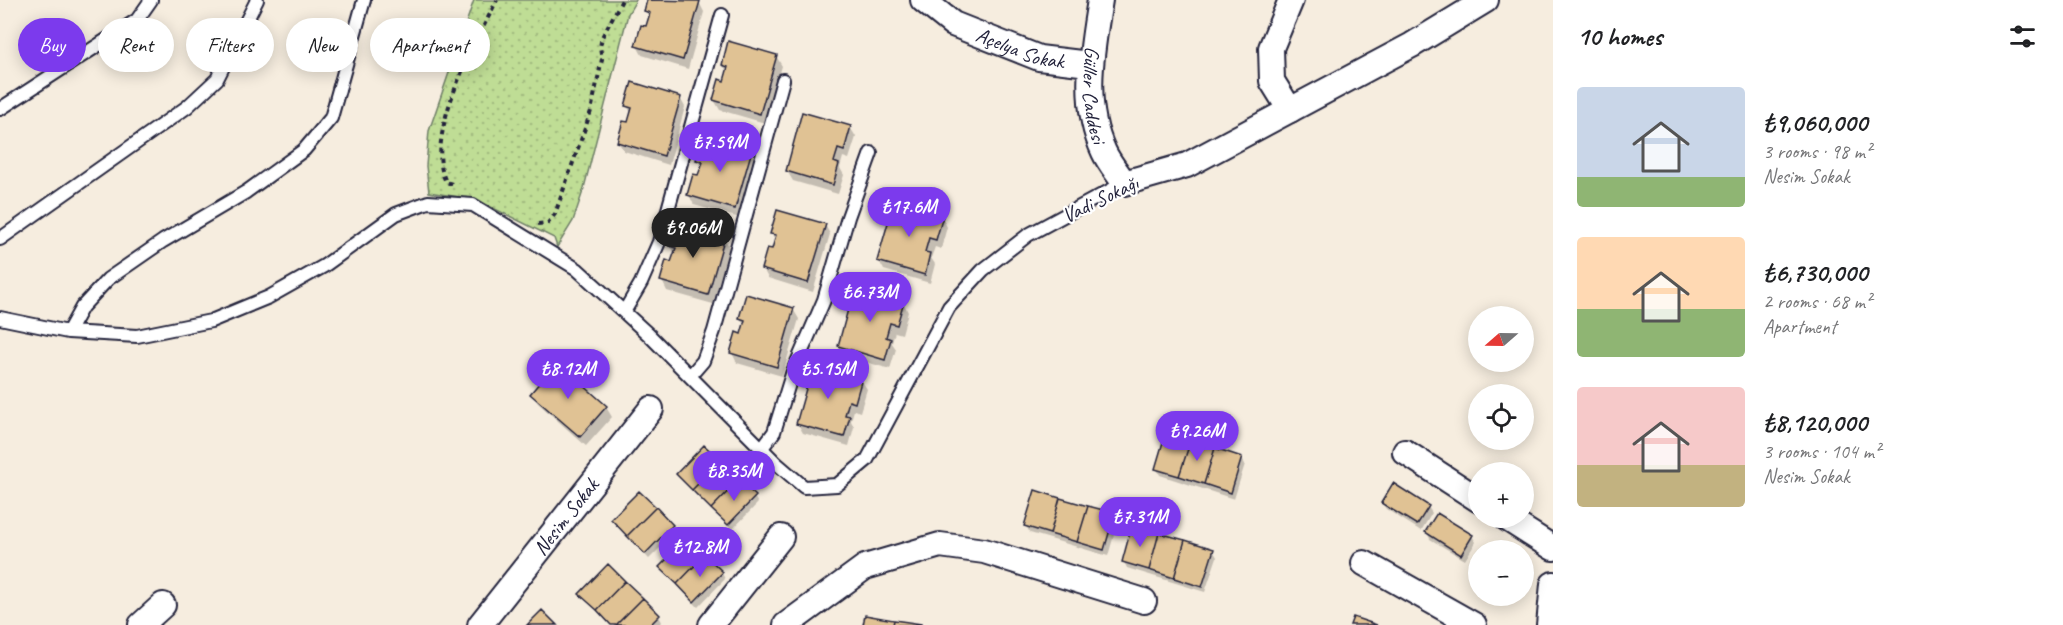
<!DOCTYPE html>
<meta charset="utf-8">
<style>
:root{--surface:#fff;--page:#f6f6f6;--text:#202124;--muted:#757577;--accent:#7c3aed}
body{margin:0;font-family:Caveat,sans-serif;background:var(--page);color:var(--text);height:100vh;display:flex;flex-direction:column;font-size:22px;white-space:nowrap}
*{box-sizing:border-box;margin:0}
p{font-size:20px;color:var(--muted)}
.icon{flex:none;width:33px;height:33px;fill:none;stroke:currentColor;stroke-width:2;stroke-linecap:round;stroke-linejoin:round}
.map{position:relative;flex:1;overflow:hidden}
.details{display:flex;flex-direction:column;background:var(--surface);width:510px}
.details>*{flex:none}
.guide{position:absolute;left:18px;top:18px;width:570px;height:54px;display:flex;gap:12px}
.needle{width:39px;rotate:250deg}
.tools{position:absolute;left:1468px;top:306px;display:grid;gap:12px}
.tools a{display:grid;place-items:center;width:66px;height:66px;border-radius:50%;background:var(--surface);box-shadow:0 3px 15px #0003;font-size:30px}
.price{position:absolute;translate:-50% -51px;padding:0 14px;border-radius:21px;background:var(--accent);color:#fff;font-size:20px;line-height:39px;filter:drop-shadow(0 2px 3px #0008)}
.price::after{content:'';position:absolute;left:50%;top:36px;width:18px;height:14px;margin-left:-9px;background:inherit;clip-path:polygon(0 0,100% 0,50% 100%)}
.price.active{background:#222;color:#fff}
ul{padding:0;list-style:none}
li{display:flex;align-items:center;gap:18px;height:150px;padding:0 24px}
li span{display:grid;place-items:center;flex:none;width:168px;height:120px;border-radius:6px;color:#555}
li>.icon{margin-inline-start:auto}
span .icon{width:72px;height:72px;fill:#fffc;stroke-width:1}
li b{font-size:26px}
h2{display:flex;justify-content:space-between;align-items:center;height:72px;padding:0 24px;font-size:26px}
.chip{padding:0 21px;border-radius:27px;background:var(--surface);box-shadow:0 3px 15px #0003;font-size:21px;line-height:54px}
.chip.active{background:var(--accent);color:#fff}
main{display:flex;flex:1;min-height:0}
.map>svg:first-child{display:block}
.park{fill:url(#park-dots);stroke:#708068;stroke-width:1.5}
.shadow{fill:#0003}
.building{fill:#e0c294;stroke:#22223b;stroke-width:1.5}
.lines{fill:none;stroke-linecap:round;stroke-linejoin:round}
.service-casing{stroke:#22223b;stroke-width:16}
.minor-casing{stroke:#22223b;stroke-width:28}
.path{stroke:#22223b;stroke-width:4;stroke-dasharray:4.5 4.5;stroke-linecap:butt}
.service{stroke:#fff;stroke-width:12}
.minor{stroke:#fff;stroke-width:24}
.labels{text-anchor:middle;stroke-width:4.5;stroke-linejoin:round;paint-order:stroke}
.street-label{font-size:21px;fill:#22223b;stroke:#fff}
</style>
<main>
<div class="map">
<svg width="1553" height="625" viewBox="0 0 1553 625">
<defs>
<pattern id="park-dots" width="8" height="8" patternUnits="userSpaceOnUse" patternTransform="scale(1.5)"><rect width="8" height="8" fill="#bfdd95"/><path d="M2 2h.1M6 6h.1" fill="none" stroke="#a4bd81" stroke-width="1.8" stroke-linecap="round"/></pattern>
</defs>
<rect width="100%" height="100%" fill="#f6eddf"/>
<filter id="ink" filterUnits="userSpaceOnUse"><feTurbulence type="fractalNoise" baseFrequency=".0167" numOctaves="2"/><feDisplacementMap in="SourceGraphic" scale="12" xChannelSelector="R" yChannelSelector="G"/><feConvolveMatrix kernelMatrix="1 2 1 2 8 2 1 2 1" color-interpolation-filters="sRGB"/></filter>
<g filter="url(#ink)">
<path class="park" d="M474,0H636L628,14L584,188L573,221L557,247L554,238L477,200L429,192L426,166L429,131Z"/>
<path class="shadow" d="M648,0H692L699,2L704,12L688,69L642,55L637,46L650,19L645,10Z
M776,56L782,66L765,123L720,110L714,100L728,73L723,65Z
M680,98L685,107L669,165L624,151L618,142L632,114L627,106Z
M850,127L856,137L849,159L843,157L840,168L844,175L838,194L793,181L787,171Z
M751,151L756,161L740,218L694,205L689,195L702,168L698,160Z
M942,217L947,227L941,249L935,247L931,258L935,264L930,283L884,270L879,261Z
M825,225L830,234L813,292L768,278L763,269L776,241L771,233Z
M724,237L729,247L713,304L667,291L662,281L675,254L671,246Z
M903,302L908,312L902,334L895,332L892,343L896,349L890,369L845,356L839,346Z
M793,309L799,319L782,376L737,363L732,353L745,326L740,318Z
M558,365L606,407L612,417L586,446L538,403L532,394Z
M861,380L867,389L860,412L854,410L851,421L854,427L849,446L803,433L798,424Z
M1241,458L1245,464L1234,499L1160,475L1157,469Z
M678,474L754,497L758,503L732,530Z
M1382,503L1428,507L1432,513L1421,531L1386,509Z
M1114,515L1118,521L1108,556L1030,533L1026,526Z
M613,520L672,526L676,532L649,559Z
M1427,532L1472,536L1476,542L1465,560L1430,539Z
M1213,550L1217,557L1205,592L1127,568L1124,562Z
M661,568L722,573L725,579L698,607Z
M1524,575L1528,582L1524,589Z
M581,594L659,616L662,622L659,625H610Z"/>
<path class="building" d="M647,0L700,1L683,60L635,46L641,25L646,26L650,13L644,11Z
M728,41L777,55L760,114L713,100L719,79L724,81L728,67L722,65Z
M632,82L681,97L664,156L617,142L623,121L628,122L632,108L625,106Z
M802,112L851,126L844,151L838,149L834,162L839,164L833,185L786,171Z
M703,136L752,150L735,209L687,195L693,174L698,175L703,162L696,160Z
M894,202L943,216L936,240L929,238L925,252L930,253L925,275L877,261Z
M777,210L826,224L808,283L761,269L767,248L772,249L776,235L770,234Z
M676,222L725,236L708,295L660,281L666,260L671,262L676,248L669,246Z
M854,287L904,301L897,325L890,323L886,337L891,339L885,360L838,346Z
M746,294L794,308L777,367L730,353L736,332L741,334L745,320L739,318Z
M557,362L607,406L580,437L530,394Z
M813,364L862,378L855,403L849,401L845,415L850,416L844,437L796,424Z
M1166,432L1191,440L1179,476L1155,469Z
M1191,440L1215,448L1204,484L1179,476Z
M704,445L721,461L692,490L676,474Z
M1215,448L1242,457L1231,493L1204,484Z
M721,461L739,480L711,509L692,490Z
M739,480L756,496L728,525L711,509Z
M1393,483L1429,506L1417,525L1381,503Z
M1035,490L1060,498L1050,534L1024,526Z
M639,491L656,507L627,536L611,519Z
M1060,498L1088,506L1077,542L1050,534Z
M1088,506L1115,513L1104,550L1077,542Z
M656,507L673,525L645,554L627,536Z
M1437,513L1473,535L1461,555L1425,532Z
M1132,525L1159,533L1149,570L1122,562Z
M1159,533L1185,540L1174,578L1149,570Z
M688,538L705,555L677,584L659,567Z
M1185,540L1214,549L1202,587L1174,578Z
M705,555L723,572L694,602L677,584Z
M608,564L625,581L597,610L579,594Z
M625,581L643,598L616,625H611L597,610Z
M643,598L660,615L650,625H616Z
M542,610L557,625H527Z
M865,615L894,620L893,625H863Z
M1353,617L1377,625H1350Z
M894,620L921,624V625H893Z"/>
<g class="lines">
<g class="service-casing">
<path id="service" d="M0,109L137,20L151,0
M0,239L187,107L217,79L257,0
M624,312L641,283L659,242L722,15
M0,318L68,332L137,336L211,321L269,297L324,266L396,214L428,202L473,205L577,269L649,335L775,462L804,487L837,485L867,460L949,307L983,270L1028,235L1124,183
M68,332L82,307L108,279L163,241L246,192L304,150L331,118L364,0
M690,376L703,361L714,331L783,80
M762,448L774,432L792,374L824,300L848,217L871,153"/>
</g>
<g class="minor-casing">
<g id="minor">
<path id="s1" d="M923,0L953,24L1039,58L1089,64"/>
<path id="s2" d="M1100,0C1092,51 1081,103 1104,152C1109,163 1118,173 1124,183L1187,165L1412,45L1486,0"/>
<path d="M1290,110L1272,81L1271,48L1291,0"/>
<path d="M1405,452L1479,500"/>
<path d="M1506,518L1553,548"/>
<path d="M1364,563L1474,625"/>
<path d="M141,625L163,605"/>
<path id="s3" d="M480,625L651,409"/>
<path d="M711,625L781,537"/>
<path d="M786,625L865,567L940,545L984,551L1144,601"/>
<path d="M1549,625L1553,584"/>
</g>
</g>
<path class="path" d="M452,184L446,182C423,135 475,44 497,0
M538,224L548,223L555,214L591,111L602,59L600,47L602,37L622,0"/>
<use href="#service" class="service"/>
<use href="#minor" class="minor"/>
</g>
</g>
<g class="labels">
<g class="street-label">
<text dy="7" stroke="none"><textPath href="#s1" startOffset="110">Açelya Sokak</textPath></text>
<text dy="7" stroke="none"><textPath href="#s2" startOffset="96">Güller Caddesi</textPath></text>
<text transform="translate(1100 199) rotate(-26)" y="7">Vadi Sokağı</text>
<text dy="7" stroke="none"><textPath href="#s3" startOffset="138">Nesim Sokak</textPath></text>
</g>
</g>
</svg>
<div class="tools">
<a><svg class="needle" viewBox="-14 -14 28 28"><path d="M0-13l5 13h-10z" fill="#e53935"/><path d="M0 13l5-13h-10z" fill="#757577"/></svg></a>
<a><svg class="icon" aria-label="locate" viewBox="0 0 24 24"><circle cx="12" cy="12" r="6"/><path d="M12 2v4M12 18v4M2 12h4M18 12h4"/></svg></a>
<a>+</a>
<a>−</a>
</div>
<b class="price" style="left:720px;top:173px">₺7.59M</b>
<b class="price" style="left:909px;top:238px">₺17.6M</b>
<b class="price active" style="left:693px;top:259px">₺9.06M</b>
<b class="price" style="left:870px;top:323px">₺6.73M</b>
<b class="price" style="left:568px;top:400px">₺8.12M</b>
<b class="price" style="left:828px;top:400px">₺5.15M</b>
<b class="price" style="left:1197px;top:462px">₺9.26M</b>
<b class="price" style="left:734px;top:502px">₺8.35M</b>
<b class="price" style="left:1140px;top:548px">₺7.31M</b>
<b class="price" style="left:700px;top:578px">₺12.8M</b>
<div class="guide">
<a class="chip active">Buy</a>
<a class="chip">Rent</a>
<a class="chip">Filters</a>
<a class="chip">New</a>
<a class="chip">Apartment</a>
</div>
</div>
<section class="details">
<h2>10 homes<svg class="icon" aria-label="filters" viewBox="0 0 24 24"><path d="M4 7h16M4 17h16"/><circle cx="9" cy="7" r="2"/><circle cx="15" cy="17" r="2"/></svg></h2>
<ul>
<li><span style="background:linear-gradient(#c9d6e8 75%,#8fb573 0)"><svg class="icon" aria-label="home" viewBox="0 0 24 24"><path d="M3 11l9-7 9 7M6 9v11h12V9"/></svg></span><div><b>₺9,060,000</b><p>3 rooms · 98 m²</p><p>Nesim Sokak</p></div></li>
<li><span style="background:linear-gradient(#ffd9b3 60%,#8fb573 0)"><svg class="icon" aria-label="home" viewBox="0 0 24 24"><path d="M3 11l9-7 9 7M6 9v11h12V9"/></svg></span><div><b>₺6,730,000</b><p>2 rooms · 68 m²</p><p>Apartment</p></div></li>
<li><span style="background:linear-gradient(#f6c9c9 65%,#c2b280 0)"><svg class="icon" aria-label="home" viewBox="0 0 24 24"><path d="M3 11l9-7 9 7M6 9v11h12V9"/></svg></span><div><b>₺8,120,000</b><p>3 rooms · 104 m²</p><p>Nesim Sokak</p></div></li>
</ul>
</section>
</main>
